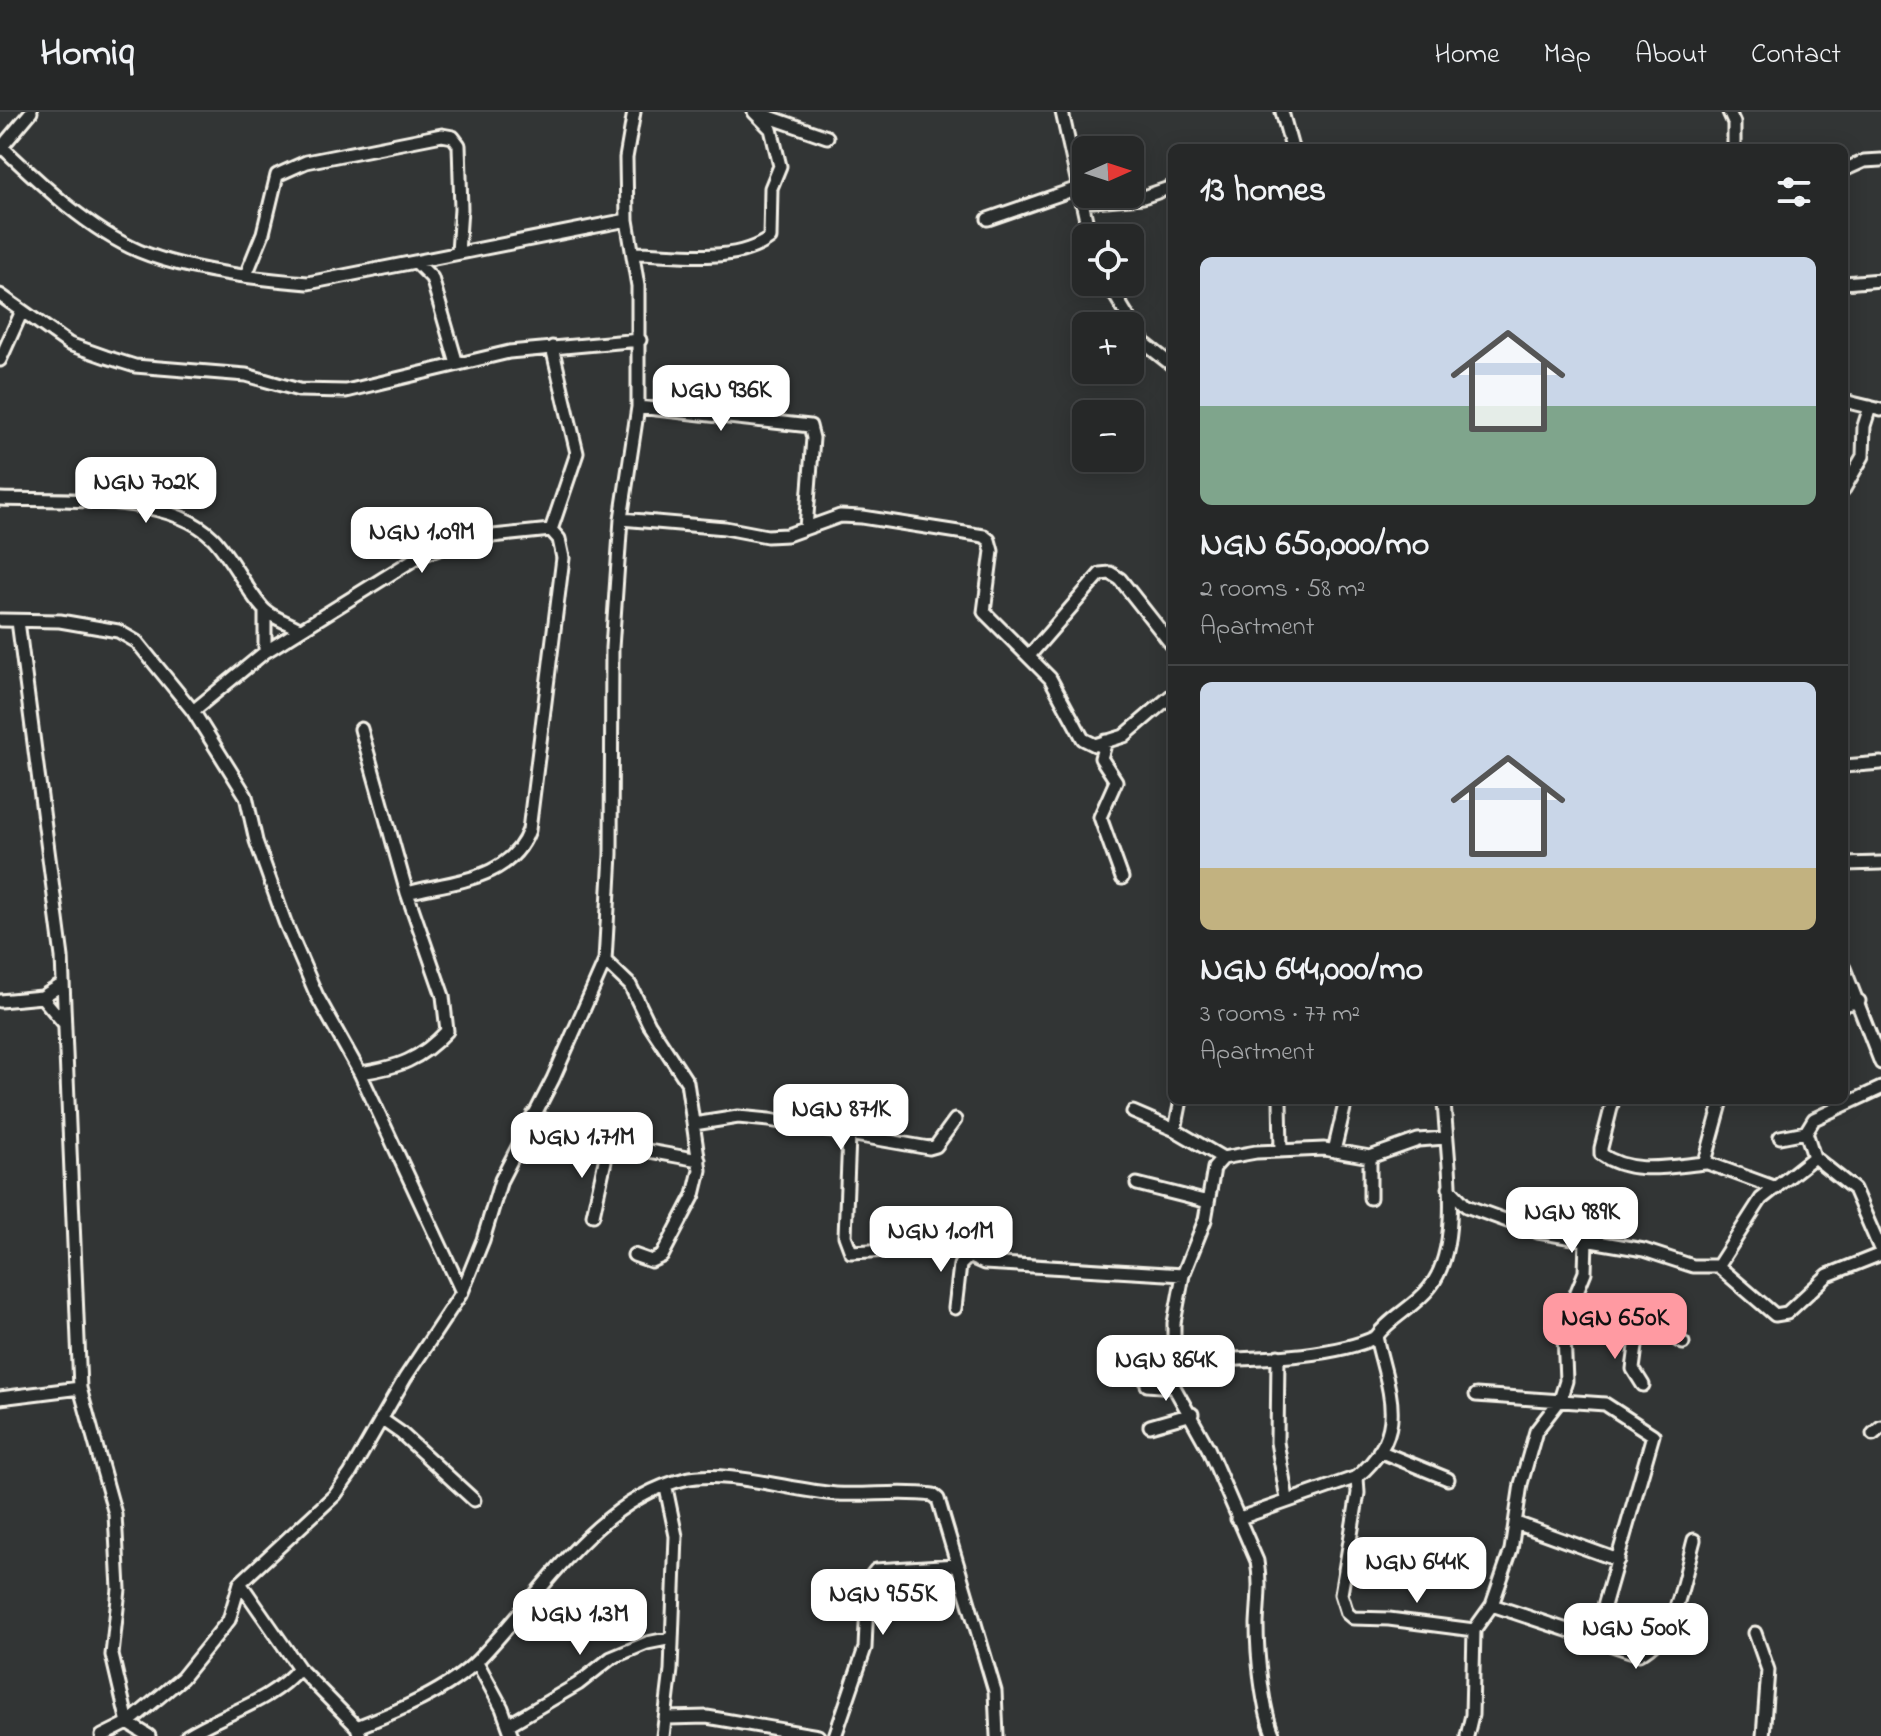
<!DOCTYPE html>
<meta charset="utf-8">
<style>
:root{--surface:#262828;--page:#2e3030;--text:#f1f3f6;--muted:#a4a6a8;--line:#424445;--accent:#ff9aa2}
body{margin:0;font-family:"Indie Flower",sans-serif;background:var(--page);color:var(--text);height:100vh;display:flex;flex-direction:column;font-size:30px;white-space:nowrap}
*{box-sizing:border-box;margin:0}
p{font-size:26px;color:var(--muted)}
.icon{flex:none;width:44px;height:44px;fill:none;stroke:currentColor;stroke-width:2;stroke-linecap:round;stroke-linejoin:round}
.map{position:relative;flex:1;overflow:hidden}
.drawer{position:absolute;left:1168px;top:32px;width:680px;height:960px;display:flex;flex-direction:column;background:var(--surface);border-radius:12px;box-shadow:0 4px 20px #0003,0 0 0 2px var(--line)}
.drawer>*{flex:none}
.needle{width:52px;rotate:87deg}
.fabs{position:absolute;left:1072px;top:24px;display:grid;gap:16px}
.fabs a{display:grid;place-items:center;width:72px;height:72px;border-radius:12px;background:var(--surface);box-shadow:0 4px 20px #0003,0 0 0 2px var(--line);font-size:40px}
.price{position:absolute;translate:-50% -68px;padding:0 18px;border-radius:16px;background:#fff;color:#222;font-size:26px;line-height:52px;filter:drop-shadow(0 2px 4px #0008)}
.price::after{content:'';position:absolute;left:50%;top:48px;width:24px;height:18px;margin-left:-12px;background:inherit;clip-path:polygon(0 0,100% 0,50% 100%)}
.price.active{background:var(--accent);color:#111}
ul{padding:0;list-style:none}
li{display:grid;align-content:center;gap:16px;height:424px;padding:0 32px}
li+li{border-top:2px solid var(--line)}
li span{display:grid;place-items:center;height:248px;border-radius:12px;color:#555}
li>.icon{margin-inline-start:auto}
span .icon{width:144px;height:144px;fill:#fffc;stroke-width:1}
li b{font-size:34px}
h2{display:flex;justify-content:space-between;align-items:center;height:96px;padding:0 32px;font-size:34px}
header{display:flex;align-items:center;gap:48px;box-sizing:border-box;height:112px;padding:0 40px;background:var(--surface);border-bottom:2px solid var(--line)}
header strong{font-size:38px}
nav{display:flex;gap:44px;margin-inline-start:auto;font-size:28px}
.map>svg:first-child{display:block}
.lines{fill:none;stroke-linecap:round;stroke-linejoin:round}
.minor-casing{stroke:#f4f1e8;stroke-width:17}
.minor{stroke:#2a2d2e;stroke-width:11}
</style>
<header>
<strong>Homiq</strong>
<nav><a>Home</a><a>Map</a><a>About</a><a>Contact</a></nav>
</header>
<div class="map">
<svg width="1881" height="1624" viewBox="0 0 1881 1624">
<rect width="100%" height="100%" fill="#323535"/>
<filter id="ink" filterUnits="userSpaceOnUse"><feTurbulence type="fractalNoise" baseFrequency=".0125" numOctaves="2"/><feDisplacementMap in="SourceGraphic" scale="16" xChannelSelector="R" yChannelSelector="G"/><feConvolveMatrix kernelMatrix="1 2 1 2 8 2 1 2 1" color-interpolation-filters="sRGB"/></filter>
<g filter="url(#ink)">
<g class="lines">
<g class="minor-casing">
<path id="minor" d="M1062,0L1090,126
M1282,0L1292,36
M1729,0L1734,11V36
M758,1L827,25
M2,35C42,73 88,117 139,139C185,158 259,167 308,171L627,108
M0,37L31,0
M1844,58L1864,49L1881,48
M1081,90L1143,85L1172,75
M988,107L1078,76
M634,141C676,141 734,153 770,126L771,76L780,54L771,17L754,0
M416,150L432,166L457,252
M246,163L263,121L277,63L306,50L442,23L453,25L459,33L461,97L458,140
M1107,170L1144,231L1172,253
M1844,171L1881,168
M0,183L69,232L106,245L135,254L246,263L299,278L346,279L509,240L640,228
M0,248L22,199
M1844,289L1881,298
M638,295L810,314L813,326L806,416
M1844,377L1863,344L1864,314L1870,295
M0,387C61,389 168,381 213,426C231,444 253,490 267,500C276,507 289,511 299,517
M621,407L725,416L767,424L787,423L840,404L862,405L984,424L989,428L992,439L984,500L1050,566L1083,627L1095,633L1124,624L1172,583
M551,418L577,341L552,235
M265,499V540
M0,508L60,509L118,519L137,530L193,599L246,684L256,729L285,810L317,884L360,961L462,1180
M18,509L62,845L80,1276L115,1402L119,1477L112,1543L128,1611L149,1624
M1029,544L1100,462L1110,461L1120,467L1172,533
M193,599L265,540L421,443L473,426L551,418L559,427L563,446L529,718C511,768 453,769 407,781
M1106,629L1101,646L1116,669L1100,705L1122,766
M1844,654L1881,651
M1844,752L1881,751
M605,849L630,873L649,912L687,970L700,1058L694,1083L662,1144L651,1149L634,1143
M1844,856L1881,951
M42,885L63,910
M0,889L42,885L63,872
M1844,893L1859,889
M360,961C399,955 420,948 447,919L443,884L407,781L361,617
M1881,976L1814,1007L1806,1020L1814,1045L1854,1077L1881,1139
M1280,988L1281,1038
M1613,988L1601,1036V1042C1631,1064 1671,1054 1706,1051
M1722,988L1705,1050L1776,1076
M1133,1000L1175,1018L1223,1046
M533,1003L577,1022L607,1040L643,1038L699,1048
M694,1012L738,1005L769,1008L929,1036L936,1034L955,1008
M1175,1018L1181,988
M849,1024L845,1124L851,1140L947,1135L984,1151L1183,1163
M1780,1025L1806,1020
M1334,1039L1346,988
M1137,1072L1208,1090
M1449,1076L1466,1094L1538,1120L1644,1138L1693,1154H1718L1775,1203L1787,1201L1828,1163L1881,1142
M1370,1086V1045
M593,1103L607,1040
M1718,1154L1761,1087L1814,1045
M955,1196L960,1153L968,1145
M1567,1204C1583,1210 1600,1208 1617,1209C1642,1210 1662,1219 1683,1231
M1639,1212L1633,1257L1643,1273
M1278,1244L1277,1330L1287,1387
M1172,1250C1229,1246 1327,1249 1376,1225
M1147,1273L1174,1275
M1476,1283L1605,1292L1653,1323L1594,1529
M0,1286L80,1276
M381,1307L401,1321L474,1388
M1150,1314L1192,1302
M1873,1322L1881,1315
M1379,1339L1448,1367
M1357,1365L1358,1381L1341,1482L1347,1501L1353,1506L1389,1507L1474,1518
M1237,1407L1357,1365C1410,1320 1389,1281 1376,1225C1390,1205 1415,1195 1430,1175C1464,1132 1446,1040 1444,988
M1516,1411L1618,1448
M240,1471L299,1556L357,1615L360,1624
M1492,1493L1639,1542C1678,1522 1683,1468 1694,1428
M1755,1521L1768,1558L1763,1624
M477,1550L502,1596L512,1624
M667,1606L707,1605L818,1624
M508,1613L578,1572L611,1546L647,1531L672,1526
M357,1615C396,1600 449,1578 478,1548C540,1485 594,1389 685,1367C726,1357 792,1379 836,1382C868,1384 901,1378 933,1383L938,1387L995,1579L997,1624
M102,1624L128,1611L182,1566L229,1508L240,1471L335,1383L350,1362L405,1266L462,1180L483,1128L501,1068L553,967L605,849L611,742L612,536L621,407L638,295V174L627,108L626,46L634,0
M187,1624C225,1600 270,1591 299,1556
M663,1624L671,1558L676,1424L666,1376
M835,1624L865,1536L868,1468L876,1458L957,1453
M1274,1624C1262,1598 1257,1541 1257,1512C1258,1489 1261,1471 1257,1449L1208,1336L1174,1275V1211L1183,1163L1205,1108L1214,1056L1223,1046L1256,1040L1324,1037L1370,1045L1418,1028L1445,1026
M1467,1624L1472,1603L1474,1518L1492,1493L1511,1438L1521,1372L1536,1319L1560,1288L1566,1269L1564,1223L1567,1204L1585,1160L1586,1128"/>
</g>
<use href="#minor" class="minor"/>
</g>
</g>
</svg>
<div class="fabs">
<a><svg class="needle" viewBox="-14 -14 28 28"><path d="M0-13l5 13h-10z" fill="#e53935"/><path d="M0 13l5-13h-10z" fill="#a4a6a8"/></svg></a>
<a><svg class="icon" aria-label="locate" viewBox="0 0 24 24"><circle cx="12" cy="12" r="6"/><path d="M12 2v4M12 18v4M2 12h4M18 12h4"/></svg></a>
<a>+</a>
<a>−</a>
</div>
<b class="price" style="left:721px;top:321px">NGN 936K</b>
<b class="price" style="left:146px;top:413px">NGN 702K</b>
<b class="price" style="left:422px;top:463px">NGN 1.09M</b>
<b class="price" style="left:841px;top:1040px">NGN 871K</b>
<b class="price" style="left:582px;top:1068px">NGN 1.71M</b>
<b class="price" style="left:1572px;top:1143px">NGN 989K</b>
<b class="price" style="left:941px;top:1162px">NGN 1.01M</b>
<b class="price active" style="left:1615px;top:1249px">NGN 650K</b>
<b class="price" style="left:1166px;top:1291px">NGN 864K</b>
<b class="price" style="left:1417px;top:1493px">NGN 644K</b>
<b class="price" style="left:883px;top:1525px">NGN 955K</b>
<b class="price" style="left:580px;top:1545px">NGN 1.3M</b>
<b class="price" style="left:1636px;top:1559px">NGN 500K</b>
<section class="drawer">
<h2>13 homes<svg class="icon" aria-label="filters" viewBox="0 0 24 24"><path d="M4 7h16M4 17h16"/><circle cx="9" cy="7" r="2"/><circle cx="15" cy="17" r="2"/></svg></h2>
<ul>
<li><span style="background:linear-gradient(#c9d6e8 60%,#7fa58c 0)"><svg class="icon" aria-label="home" viewBox="0 0 24 24"><path d="M3 11l9-7 9 7M6 9v11h12V9"/></svg></span><div><b>NGN 650,000/mo</b><p>2 rooms · 58 m²</p><p>Apartment</p></div></li>
<li><span style="background:linear-gradient(#c9d6e8 75%,#c2b280 0)"><svg class="icon" aria-label="home" viewBox="0 0 24 24"><path d="M3 11l9-7 9 7M6 9v11h12V9"/></svg></span><div><b>NGN 644,000/mo</b><p>3 rooms · 77 m²</p><p>Apartment</p></div></li>
</ul>
</section>
</div>
